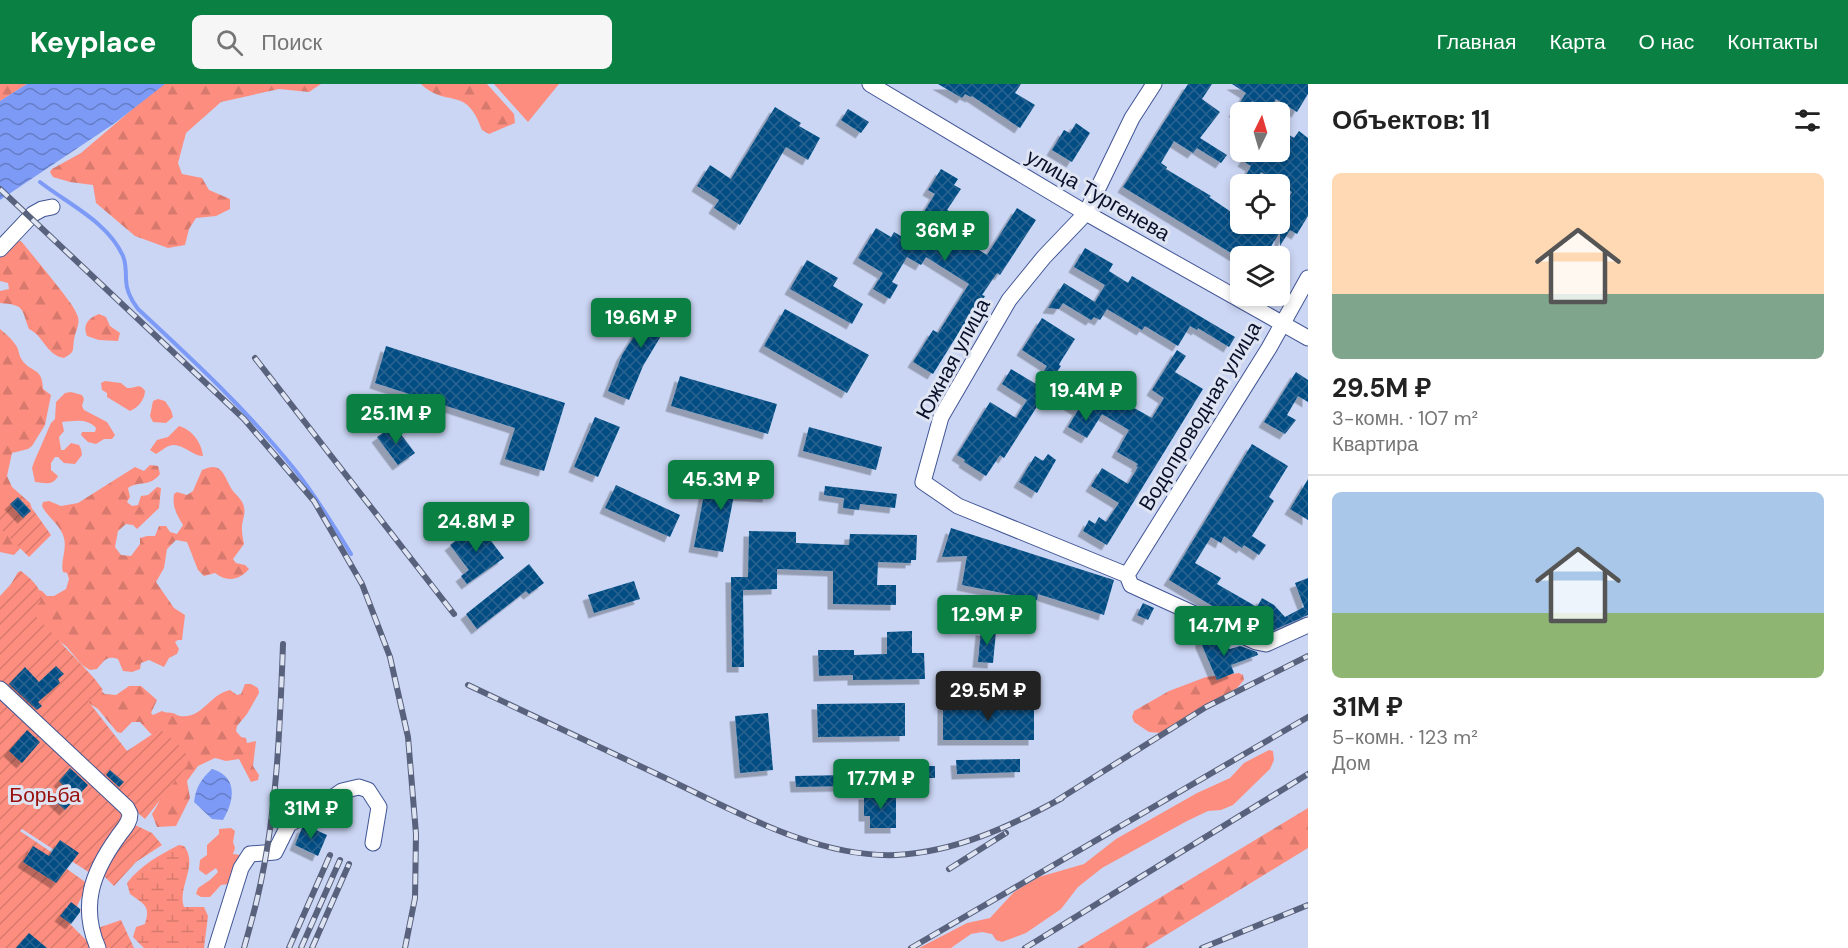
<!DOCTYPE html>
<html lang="ru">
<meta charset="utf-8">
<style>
:root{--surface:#fff;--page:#f6f6f6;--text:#222;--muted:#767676;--line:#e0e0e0;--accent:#0b8043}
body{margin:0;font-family:"DM Sans",sans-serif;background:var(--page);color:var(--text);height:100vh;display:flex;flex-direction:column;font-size:22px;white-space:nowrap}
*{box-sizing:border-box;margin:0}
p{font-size:20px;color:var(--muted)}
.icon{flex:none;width:33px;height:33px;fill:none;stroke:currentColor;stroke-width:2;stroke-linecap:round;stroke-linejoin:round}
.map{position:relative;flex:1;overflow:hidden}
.sheet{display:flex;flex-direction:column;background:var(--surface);width:540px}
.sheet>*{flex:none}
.needle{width:39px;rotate:5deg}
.fabs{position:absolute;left:1230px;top:18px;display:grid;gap:12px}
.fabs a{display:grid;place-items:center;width:60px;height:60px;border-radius:9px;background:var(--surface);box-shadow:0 3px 9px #0003;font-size:30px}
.price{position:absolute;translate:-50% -51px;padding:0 14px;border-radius:6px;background:var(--accent);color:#fff;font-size:20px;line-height:39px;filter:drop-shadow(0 2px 3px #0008)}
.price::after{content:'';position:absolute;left:50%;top:36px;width:18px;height:14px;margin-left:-9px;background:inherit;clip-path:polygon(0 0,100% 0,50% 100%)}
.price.selected{background:#222;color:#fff}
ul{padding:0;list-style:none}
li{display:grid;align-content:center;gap:12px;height:318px;padding:0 24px}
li+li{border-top:2px solid var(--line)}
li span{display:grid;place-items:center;height:186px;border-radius:9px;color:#555}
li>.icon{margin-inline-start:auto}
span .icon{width:108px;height:108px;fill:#fffc;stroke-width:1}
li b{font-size:26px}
h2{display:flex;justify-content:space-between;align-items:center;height:72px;padding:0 24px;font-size:26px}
header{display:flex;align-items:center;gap:36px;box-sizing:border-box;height:84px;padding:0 30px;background:var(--accent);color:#fff}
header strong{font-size:28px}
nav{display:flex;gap:33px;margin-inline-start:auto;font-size:21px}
.search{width:420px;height:54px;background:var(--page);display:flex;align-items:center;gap:15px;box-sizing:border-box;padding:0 21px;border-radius:9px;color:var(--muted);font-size:22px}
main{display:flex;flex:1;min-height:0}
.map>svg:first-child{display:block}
.grass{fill:#fd8e7f}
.forest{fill:url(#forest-firs)}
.wetland{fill:url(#wetland-marsh)}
.garden{fill:url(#garden-furrows)}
.water{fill:url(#water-waves)}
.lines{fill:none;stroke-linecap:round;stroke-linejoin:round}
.stream{stroke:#7d9bf6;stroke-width:4}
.building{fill:url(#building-cross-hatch);filter:url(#shadow)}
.street-casing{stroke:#415594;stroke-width:17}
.street{stroke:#fff;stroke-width:15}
.rail-casing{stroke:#59627d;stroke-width:6}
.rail{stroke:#dee4f2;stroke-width:4;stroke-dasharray:11;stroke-linecap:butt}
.labels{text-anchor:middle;stroke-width:6;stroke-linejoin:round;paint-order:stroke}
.street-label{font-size:21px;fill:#09112a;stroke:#dee4f2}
.park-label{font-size:21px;fill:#98100c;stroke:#dee4f2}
</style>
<header>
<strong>Keyplace</strong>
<div class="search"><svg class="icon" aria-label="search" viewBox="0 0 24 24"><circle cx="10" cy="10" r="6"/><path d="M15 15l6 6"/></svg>Поиск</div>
<nav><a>Главная</a><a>Карта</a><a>О нас</a><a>Контакты</a></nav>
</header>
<main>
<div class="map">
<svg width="1308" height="864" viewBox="0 0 1308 864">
<defs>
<pattern id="forest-firs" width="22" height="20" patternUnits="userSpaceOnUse" patternTransform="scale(1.5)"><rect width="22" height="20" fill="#fd8e7f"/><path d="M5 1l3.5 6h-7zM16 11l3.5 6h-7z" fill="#d8796e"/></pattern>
<pattern id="wetland-marsh" width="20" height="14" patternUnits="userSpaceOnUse" patternTransform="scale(1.5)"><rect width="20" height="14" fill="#fd8e7f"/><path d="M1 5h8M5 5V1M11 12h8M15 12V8" fill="none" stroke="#d8796e"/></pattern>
<pattern id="garden-furrows" width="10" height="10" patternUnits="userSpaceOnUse" patternTransform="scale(1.5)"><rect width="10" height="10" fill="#fd8e7f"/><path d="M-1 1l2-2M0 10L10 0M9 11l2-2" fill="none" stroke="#d8796e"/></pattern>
<pattern id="water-waves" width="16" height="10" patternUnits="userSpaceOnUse" patternTransform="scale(1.5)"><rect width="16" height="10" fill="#7d9bf6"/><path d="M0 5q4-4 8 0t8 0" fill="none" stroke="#657dc7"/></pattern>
<pattern id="building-cross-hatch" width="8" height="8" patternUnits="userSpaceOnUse" patternTransform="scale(1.5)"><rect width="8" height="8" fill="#064e84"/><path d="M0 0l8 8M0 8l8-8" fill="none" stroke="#296390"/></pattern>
<filter id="shadow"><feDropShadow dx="-5.5" dy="5.5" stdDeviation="0" flood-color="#0004"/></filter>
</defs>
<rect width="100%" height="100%" fill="#cbd6f4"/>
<path class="grass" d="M494,0H559L528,38Z
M105,297L121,299L127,304C136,305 139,298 145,307C145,315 138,324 130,327L107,313V309L102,306L101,299Z
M71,308L82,311L84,315L82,322L84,326L107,338L115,351L112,355H104L96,360L88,358L81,351L82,348H95L96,344C88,334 73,337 62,338L64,347L59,353L61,366H64L71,359L79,361L81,365L82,371L75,380L64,379L58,373H55L51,379V386L58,392C53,402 45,399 35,398L32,384L34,378L51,339L55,335L56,318L65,309Z
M158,315L165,317L171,326L173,333L166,339L153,338L150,332L153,317Z
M179,342C192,346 201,357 203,372C193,373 181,357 169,362C165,363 160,368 156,370L150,366L157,356L168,353Z
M1269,666L1273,667L1274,676L1270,685L1233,721L1221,726L1208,727L1187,737L1102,784L1078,803L1061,825L1026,849L1002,858L996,856L992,850L982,848L971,850L951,864H919L967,839L990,834L1014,808L1039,793L1084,780L1116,755L1197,709L1230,694L1244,679Z
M231,744L235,747L233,758L235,764L233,770L240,771V774L228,800L221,801L210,813H201L196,810L198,804L210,796L218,788L216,784L206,791L199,786L200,776L207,771V761L219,750V745Z"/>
<path class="forest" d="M0,0H27L0,17Z
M162,0H321L309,8L279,5L221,18L186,49L178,79L182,90L202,94L209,106L230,115V125L216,132L196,134L189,145L185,161L168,164L135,152L96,119L93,101L70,98L53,93L50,88L52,85L81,69Z
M421,0H487L514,30L515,39L489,50L482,46C466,0 447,25 421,0Z
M21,157C35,174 49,191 63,209C68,216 75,224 78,233C80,241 75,248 74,256C72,267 76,267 64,274C46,271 44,252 29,245C21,224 25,221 0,219V207L9,205L8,199L0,197V172L9,158Z
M99,230L106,233L110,242L120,249L118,257L99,256L87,252C82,240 89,234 99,230Z
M0,245C6,250 13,256 17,263C19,267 19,272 22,276C32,290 42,282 43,305L51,311L45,341L32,362L28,365L12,369L7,392L12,403L30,419L38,442L31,453L14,471L0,468Z
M150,381L158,382L160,390C149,404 139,396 128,404L130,413L127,418L132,422L138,421L141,412L148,411L157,403L161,404L159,424L137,445L133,441L126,440L118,447L115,463L121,471L131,472L140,460V454L147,452H155L159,442H166L170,448L177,450L183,441C177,431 172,423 174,410L177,408L187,411L193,407L202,386C221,377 223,389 231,404C235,411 242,414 244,423C246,432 241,438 242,446C242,450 243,455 244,460L233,475L236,479L245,481L249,485C239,497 226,498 215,489L204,492L198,486L187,458L176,456L167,465L164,484L156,498L174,524L185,531L182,556H178L175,558L179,565L177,570L169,574L164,583L149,576L141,579L140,585L132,588L123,587L118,575C106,571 104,577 97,585L90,586L82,581L66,562L35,541L15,500L42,507L47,512H54L66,505L69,495L67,489L63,488C60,477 67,467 64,454C61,441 48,434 42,422L43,418L49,417L61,422L78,419L135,383L144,387Z
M1239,589L1243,591L1244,596L1237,604L1161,649L1149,648L1134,638L1132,633L1134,627L1169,607L1206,593Z
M245,600H251L258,604L259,609L247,630L237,642L236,647L241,653L246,654L247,659L256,657L253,682L259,691L258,696L251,698L239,675L226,677L215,674L198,682L187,697L190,714L176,742L157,743L152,730C170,704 164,685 161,656L150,649L140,638H132L121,649L117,648L98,625L81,614L93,601L105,610L116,611L129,602H141L157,616L151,629L153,631L162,627C165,629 168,628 172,629C175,629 177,632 180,632C203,635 208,611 230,606L237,611L241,610Z
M1308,724V764L1145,864H1077Z"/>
<path class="wetland" d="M179,761L184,762C199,781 177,803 184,823H204L208,832L204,864H144L133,853L136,843L145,840C151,822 144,820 130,810L127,799C141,781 159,771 179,761Z"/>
<path class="garden" d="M17,408L34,427L51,451L29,473L0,444V425Z
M21,487C31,495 44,505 40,518L31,527L94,594L103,606L88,617L127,667L160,645C170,655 192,666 187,682L145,735L124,717L0,600V512L11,500L18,488Z
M0,611L124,729L123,736L90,789L22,745L20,747L63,776L60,780L88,800L77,822L81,826L70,840L86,856L90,864H0Z
M133,740L152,749L162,761L136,778L114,802L100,788Z
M121,836L134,864H102L95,845Z"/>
<path class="water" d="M27,0H165L115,39L0,116V17Z
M212,685C239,693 234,717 223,736L212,735L194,718C196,703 201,695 212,685Z"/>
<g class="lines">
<path class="stream" d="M40,98C68,120 108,138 123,172C126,179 126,187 126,195C126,206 131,216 138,225C193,276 248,327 295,386C316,412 333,441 351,470"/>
</g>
<path class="building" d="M938,0H1021L1015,9L1035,21L1020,44L972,12L971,13L965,10L962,14Z
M1188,0H1212L1202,15L1220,28L1200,54L1227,71L1221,79L1197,64L1193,69L1174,57L1161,79L1167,83L1166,85L1211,112L1209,113L1240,134V140H1280V129L1292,108L1261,88L1255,99L1245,93L1251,82L1243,77L1249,68H1280V45L1294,54L1299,47L1308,54V132L1297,150L1290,146L1280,162V148L1265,172H1236L1123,103Z
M1232,0H1308V10L1297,28L1276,15L1269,27L1252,17L1245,28H1234L1246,9Z
M775,23L801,39L799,42L820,54L808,76L786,63L740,141L714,124L719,116L697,102L710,81L731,95Z
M848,25L869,38L861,49L841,36Z
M1076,39L1090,49L1072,78L1052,66L1064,46L1070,49Z
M941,85L958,95L954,101L961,105L947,126L953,129L944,144L987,171L1017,124L1036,136L1000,191L997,189L982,211L985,212L982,217L985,219L970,242L967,240L962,246L961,245L933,290L913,278L933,246L938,249L969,200L926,173L921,181L907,173L892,198L898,201L890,215L873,205L883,189L858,174L876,144L891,153L894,148L906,155L908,154L935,110L928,106Z
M1085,164L1113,180L1109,187L1128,199L1132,192L1235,253L1229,263L1198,244L1197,246L1190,242L1178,262L1145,242L1142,246L1107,225L1100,236L1094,233L1091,236L1063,219L1059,225L1048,224L1064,199L1095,218L1105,201L1074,183Z
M807,176L838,194L833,202L863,220L852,240L790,205Z
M658,214L677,225L643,282L629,316L608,307L622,271Z
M785,225L869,271L847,309L764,262Z
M1042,234L1075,255L1061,277L1059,281L1061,282L1055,291L1101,319L1104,313L1125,323L1127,320L1152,334L1164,314L1152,306L1177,266L1186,272L1175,288L1203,305L1107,461L1083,447L1089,436L1095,440L1099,433L1106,438L1119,419L1091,402L1102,384L1128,400L1138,383L1136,382L1138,380L1117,368L1129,346L1102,330L1087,354L1068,343L1078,326L1047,307L1004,374L1000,371L986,392L964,378L965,376L957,371L990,318L1016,334L1027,316L1002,300L1011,285L1036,300L1047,282L1022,266Z
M386,262L565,319L544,387L505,375L515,344L375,299Z
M1296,288L1308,296V318L1298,312L1287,331L1296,336L1285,350L1264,338Z
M680,292L777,320L768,350L671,322Z
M595,333L620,343L598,393L574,383Z
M394,341L415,369L398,381L377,353Z
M809,343L882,363L876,386L803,367Z
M1252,360L1288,382L1269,413L1274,417L1252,452L1266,461L1259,471L1244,461L1242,464L1224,452L1221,459L1211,453L1195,479L1221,494L1217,500L1257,523L1262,514L1274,521L1285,533L1304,523L1295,499L1308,494V531L1265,550L1248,543L1252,536L1235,527L1231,533L1169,496Z
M1048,370L1056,376L1037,409L1019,398L1035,372L1043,377Z
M707,395L746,402V397L761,398V405L769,407L768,413L734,411L723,468L694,463Z
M1308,395V436L1290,425Z
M616,401L680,431L670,453L605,424Z
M825,402L897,410L895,424L860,420L859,426L843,424L844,414L824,411Z
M18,413L31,427L23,434L10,420Z
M478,440L504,474L467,500L461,492L469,486L450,461Z
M951,444L1114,496L1104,531L1038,510L1037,516L962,501L967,472L942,473Z
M749,447L796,448V459L849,461L850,450L917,451L916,476H911V479L878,478L877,501H896V521L833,520V487L777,485V505L743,506L744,583H732L731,493H748Z
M529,480L544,499L529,510L526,507L477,545L466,530Z
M634,497L640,515L594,529L588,511Z
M1143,519L1154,524L1148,536L1137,531Z
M981,546L996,547L993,579L978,578Z
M912,547V569H924L925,595L853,596V591L819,592L818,566H854V571L887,570V548Z
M1205,552H1210L1216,561H1223L1230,565L1240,562L1257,568L1258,571L1231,581L1234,589L1217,596L1201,559V555Z
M56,582L64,590L58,595L60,599L38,618L42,622L37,626L9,600L25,583L39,598Z
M905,619V652L818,653L817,620Z
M943,620H1034V656H943Z
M768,629L773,686L740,689L735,632Z
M27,646L40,658L22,679L9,667Z
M1020,675V688L957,690L956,676Z
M921,682H935V694H921Z
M70,684L88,701L65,726L53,715L64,702L59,697Z
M110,686L124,698L119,703L106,691Z
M847,691V702L796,703L795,692Z
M896,709V744H870V732H864V710Z
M307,742L327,751L318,772L295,761L302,744Z
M60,756L79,769L56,799L23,778L33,762L49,772Z
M71,818L80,825V828L71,840L60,832Z
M29,849L47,864H16Z"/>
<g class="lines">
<g class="street-casing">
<path id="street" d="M870,0L1086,129L1308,254
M1154,0L1132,34L1086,129L1044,173L1009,216L941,333L923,398L958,422L1127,491L1131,501L1256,558L1266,560L1308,541
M0,165L33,130L42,125L52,123
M1127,491L1269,264L1308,194
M0,605L127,724L130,730C130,740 122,746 117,754C92,789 80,822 98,864
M216,864L241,784L250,770L275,768L289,740L309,730L342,707L359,703L368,706L379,723L373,759"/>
</g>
<use href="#street" class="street"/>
<g class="rail-casing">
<path id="rail" d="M0,105L244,335L314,417L362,500L390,573L408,653L416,750L415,814L405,864
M255,274L454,530
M468,601C533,632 597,662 661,692C733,726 815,774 896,771C956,768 1011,742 1062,714
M1056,717L1206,623L1308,572
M949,785L1006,749
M244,864C249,846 254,829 258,811C277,729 280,643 283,560
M289,864L330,771
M301,864L340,776
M312,864L349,780
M911,864L1308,633
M1025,864L1308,690
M1202,864L1308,821"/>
</g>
<use href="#rail" class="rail"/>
</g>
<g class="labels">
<g class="street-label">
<text transform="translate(1098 111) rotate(30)" y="7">улица Тургенева</text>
<text transform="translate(953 275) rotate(-62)" y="7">Южная улица</text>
<text transform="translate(1200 332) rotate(-59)" y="7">Водопроводная улица</text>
</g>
<g class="park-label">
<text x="45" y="718">Борьба</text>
</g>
</g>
</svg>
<div class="fabs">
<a><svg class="needle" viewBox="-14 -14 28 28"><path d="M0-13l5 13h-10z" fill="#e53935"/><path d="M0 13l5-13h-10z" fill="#767676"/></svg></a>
<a><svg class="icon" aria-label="locate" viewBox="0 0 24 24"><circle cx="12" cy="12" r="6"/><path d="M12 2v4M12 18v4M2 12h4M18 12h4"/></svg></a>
<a><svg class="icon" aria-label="layers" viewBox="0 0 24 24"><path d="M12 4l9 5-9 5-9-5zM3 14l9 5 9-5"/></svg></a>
</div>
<b class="price" style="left:945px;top:178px">36M ₽</b>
<b class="price" style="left:641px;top:265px">19.6M ₽</b>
<b class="price" style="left:1086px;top:338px">19.4M ₽</b>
<b class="price" style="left:396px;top:361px">25.1M ₽</b>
<b class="price" style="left:721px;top:427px">45.3M ₽</b>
<b class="price" style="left:476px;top:469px">24.8M ₽</b>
<b class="price" style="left:987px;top:562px">12.9M ₽</b>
<b class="price" style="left:1224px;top:573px">14.7M ₽</b>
<b class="price selected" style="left:988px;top:638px">29.5M ₽</b>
<b class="price" style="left:881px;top:726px">17.7M ₽</b>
<b class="price" style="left:311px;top:756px">31M ₽</b>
</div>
<section class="sheet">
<h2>Объектов: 11<svg class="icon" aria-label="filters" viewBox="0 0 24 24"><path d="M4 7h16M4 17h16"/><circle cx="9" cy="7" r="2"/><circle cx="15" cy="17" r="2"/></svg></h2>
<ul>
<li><span style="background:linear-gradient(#ffd9b3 65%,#7fa58c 0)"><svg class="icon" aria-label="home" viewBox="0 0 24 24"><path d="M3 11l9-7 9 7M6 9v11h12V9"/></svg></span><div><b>29.5M ₽</b><p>3-комн. · 107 m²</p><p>Квартира</p></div></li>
<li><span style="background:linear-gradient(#a9c7e8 65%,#8fb573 0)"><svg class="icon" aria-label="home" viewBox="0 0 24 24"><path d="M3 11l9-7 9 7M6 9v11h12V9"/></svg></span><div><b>31M ₽</b><p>5-комн. · 123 m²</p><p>Дом</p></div></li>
</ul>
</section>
</main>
